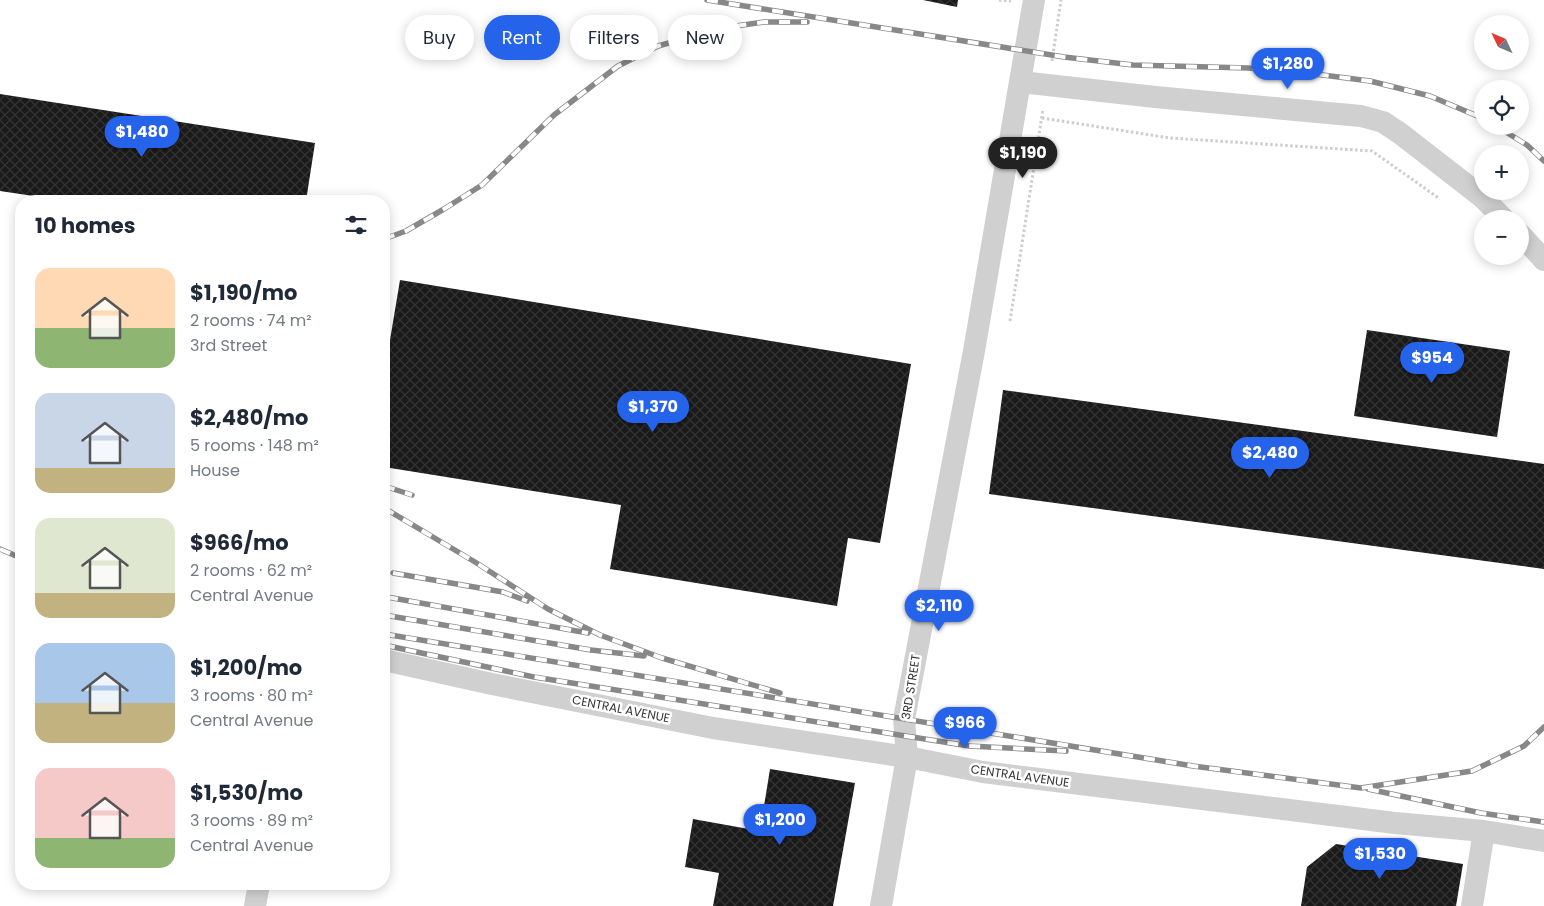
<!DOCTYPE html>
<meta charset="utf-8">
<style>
:root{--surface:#fff;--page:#f2f2f3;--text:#1f2937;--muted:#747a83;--accent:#2563eb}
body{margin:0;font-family:Poppins,sans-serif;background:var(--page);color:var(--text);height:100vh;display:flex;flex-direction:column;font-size:19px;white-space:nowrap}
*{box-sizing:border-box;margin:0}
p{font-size:16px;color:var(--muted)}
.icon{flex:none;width:28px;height:28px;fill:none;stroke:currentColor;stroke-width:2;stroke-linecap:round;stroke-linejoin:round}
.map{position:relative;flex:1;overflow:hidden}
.sheet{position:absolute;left:15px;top:195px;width:375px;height:695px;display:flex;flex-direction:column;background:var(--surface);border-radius:20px;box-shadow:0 2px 12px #0003}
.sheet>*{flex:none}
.top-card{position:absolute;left:405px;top:15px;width:475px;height:45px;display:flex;gap:10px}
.needle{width:32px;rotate:314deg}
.buttons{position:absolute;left:1474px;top:15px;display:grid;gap:10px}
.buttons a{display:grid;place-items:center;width:55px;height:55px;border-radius:50%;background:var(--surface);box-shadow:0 2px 12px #0003;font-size:25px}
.price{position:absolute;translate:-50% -42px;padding:0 11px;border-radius:18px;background:var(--accent);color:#fff;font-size:16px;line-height:32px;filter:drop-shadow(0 1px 2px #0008)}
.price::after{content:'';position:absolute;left:50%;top:30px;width:15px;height:11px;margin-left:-8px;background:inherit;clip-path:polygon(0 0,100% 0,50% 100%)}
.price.selected{background:#222;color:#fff}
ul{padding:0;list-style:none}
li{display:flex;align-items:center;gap:15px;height:125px;padding:0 20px}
li span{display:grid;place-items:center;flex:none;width:140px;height:100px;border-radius:15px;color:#555}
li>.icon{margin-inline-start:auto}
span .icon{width:60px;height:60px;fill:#fffc;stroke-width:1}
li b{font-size:21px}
h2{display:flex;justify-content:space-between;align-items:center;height:60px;padding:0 20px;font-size:21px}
.pill{padding:0 18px;border-radius:22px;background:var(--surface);box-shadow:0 2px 12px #0003;font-size:18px;line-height:45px}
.pill.selected{background:var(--accent);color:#fff}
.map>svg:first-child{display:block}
.building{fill:url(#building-cross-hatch)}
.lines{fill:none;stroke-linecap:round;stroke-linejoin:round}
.path{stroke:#cdcdcd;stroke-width:3;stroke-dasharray:2.5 2.5;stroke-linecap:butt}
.street{stroke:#d0d0d0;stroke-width:22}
.rail-casing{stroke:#888;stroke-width:5.5}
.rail{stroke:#fff;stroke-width:4;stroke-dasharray:11;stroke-linecap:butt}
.labels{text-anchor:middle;stroke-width:5;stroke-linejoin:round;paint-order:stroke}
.street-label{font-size:12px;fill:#333;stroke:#fff}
</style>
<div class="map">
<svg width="1544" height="906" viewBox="0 0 1544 906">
<defs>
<pattern id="building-cross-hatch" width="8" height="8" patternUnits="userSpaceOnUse" patternTransform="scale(1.25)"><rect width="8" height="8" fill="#1a1a1a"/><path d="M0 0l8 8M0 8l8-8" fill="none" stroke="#333"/></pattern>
</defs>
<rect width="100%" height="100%" fill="#fff"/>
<path class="building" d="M923,0H958L957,7Z
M0,94L315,143L306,201H67L0,191Z
M400,280L911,364L880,543L848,538L837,606L610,569L621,505L384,467V376Z
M1367,330L1510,351L1497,437L1354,416Z
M1003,390L1544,464V569L989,494Z
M770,769L855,783L833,906H713L719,873L685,867L693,819L760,831Z
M1336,844L1463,864L1456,906H1301L1307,867Z"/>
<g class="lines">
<path class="path" d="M999,0L1011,1
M1052,61L1061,0
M1042,118L1170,138L1372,151L1440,199
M1010,321L1043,109"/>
<path class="street" d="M1021,82L1155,97L1361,116L1383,122L1401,134L1482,197L1504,219
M1520,234L1544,260
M384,660L492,684L713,728L907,757L983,772L1395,823L1484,831L1544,841
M255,906L259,884
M881,906L907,757L904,719L974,351L1034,0
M1472,906L1484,831"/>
<g class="rail-casing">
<path id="rail" d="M707,0L1064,57L1133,65L1248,68L1299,72L1370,81L1430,96L1482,118
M1496,126L1527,145L1544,161
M384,239L406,231L444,209L482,185L554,115L618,66L658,46L722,28L764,22H807
M384,486L412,495
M384,508L475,562L548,609L600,635L662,658L780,693
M0,549L21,558
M393,573L503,592L527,601
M387,597L588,633
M384,615L591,650L644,656
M384,634L1193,766L1361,788L1472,771L1524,746L1544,727
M384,645L534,677L969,746L1066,751
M1368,789L1481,813L1544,822"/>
</g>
<use href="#rail" class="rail"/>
</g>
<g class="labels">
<g class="street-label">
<text transform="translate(911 687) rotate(-81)" y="4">3RD STREET</text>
<text transform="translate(621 709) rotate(11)" y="4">CENTRAL AVENUE</text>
<text transform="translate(1020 776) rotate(8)" y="4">CENTRAL AVENUE</text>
</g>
</g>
</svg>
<div class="buttons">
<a><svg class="needle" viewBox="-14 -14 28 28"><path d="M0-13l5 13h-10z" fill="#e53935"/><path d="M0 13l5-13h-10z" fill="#747a83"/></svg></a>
<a><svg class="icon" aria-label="locate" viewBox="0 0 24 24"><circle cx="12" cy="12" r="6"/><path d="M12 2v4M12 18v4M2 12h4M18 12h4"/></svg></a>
<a>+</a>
<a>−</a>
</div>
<b class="price" style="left:1288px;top:90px">$1,280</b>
<b class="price" style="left:142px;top:158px">$1,480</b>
<b class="price selected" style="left:1023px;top:179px">$1,190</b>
<b class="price" style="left:1432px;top:384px">$954</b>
<b class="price" style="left:653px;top:433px">$1,370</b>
<b class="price" style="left:1270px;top:479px">$2,480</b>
<b class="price" style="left:939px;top:632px">$2,110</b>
<b class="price" style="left:965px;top:749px">$966</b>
<b class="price" style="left:780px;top:846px">$1,200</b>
<b class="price" style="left:1380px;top:880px">$1,530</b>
<div class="top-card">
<a class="pill">Buy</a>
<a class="pill selected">Rent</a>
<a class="pill">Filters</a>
<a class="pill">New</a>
</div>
<section class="sheet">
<h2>10 homes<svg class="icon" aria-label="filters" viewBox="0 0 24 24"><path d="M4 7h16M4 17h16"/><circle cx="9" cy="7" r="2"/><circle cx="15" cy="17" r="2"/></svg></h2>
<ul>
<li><span style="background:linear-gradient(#ffd9b3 60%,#8fb573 0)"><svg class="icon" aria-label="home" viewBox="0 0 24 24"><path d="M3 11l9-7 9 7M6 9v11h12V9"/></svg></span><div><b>$1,190/mo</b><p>2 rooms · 74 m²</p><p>3rd Street</p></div></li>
<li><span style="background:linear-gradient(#c9d6e8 75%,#c2b280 0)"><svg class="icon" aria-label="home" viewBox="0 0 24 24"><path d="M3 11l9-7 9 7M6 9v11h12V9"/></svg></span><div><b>$2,480/mo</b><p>5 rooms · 148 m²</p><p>House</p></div></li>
<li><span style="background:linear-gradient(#dfe7d0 75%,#c2b280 0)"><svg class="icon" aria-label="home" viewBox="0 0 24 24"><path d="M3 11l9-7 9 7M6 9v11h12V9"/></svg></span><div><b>$966/mo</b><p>2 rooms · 62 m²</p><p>Central Avenue</p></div></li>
<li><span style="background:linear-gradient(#a9c7e8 60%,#c2b280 0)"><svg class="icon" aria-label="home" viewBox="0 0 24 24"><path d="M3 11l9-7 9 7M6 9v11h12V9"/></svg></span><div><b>$1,200/mo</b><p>3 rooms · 80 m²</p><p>Central Avenue</p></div></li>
<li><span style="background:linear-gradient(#f6c9c9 70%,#8fb573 0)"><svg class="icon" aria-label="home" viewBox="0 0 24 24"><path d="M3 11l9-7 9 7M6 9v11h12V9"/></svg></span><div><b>$1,530/mo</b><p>3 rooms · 89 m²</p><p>Central Avenue</p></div></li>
</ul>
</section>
</div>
